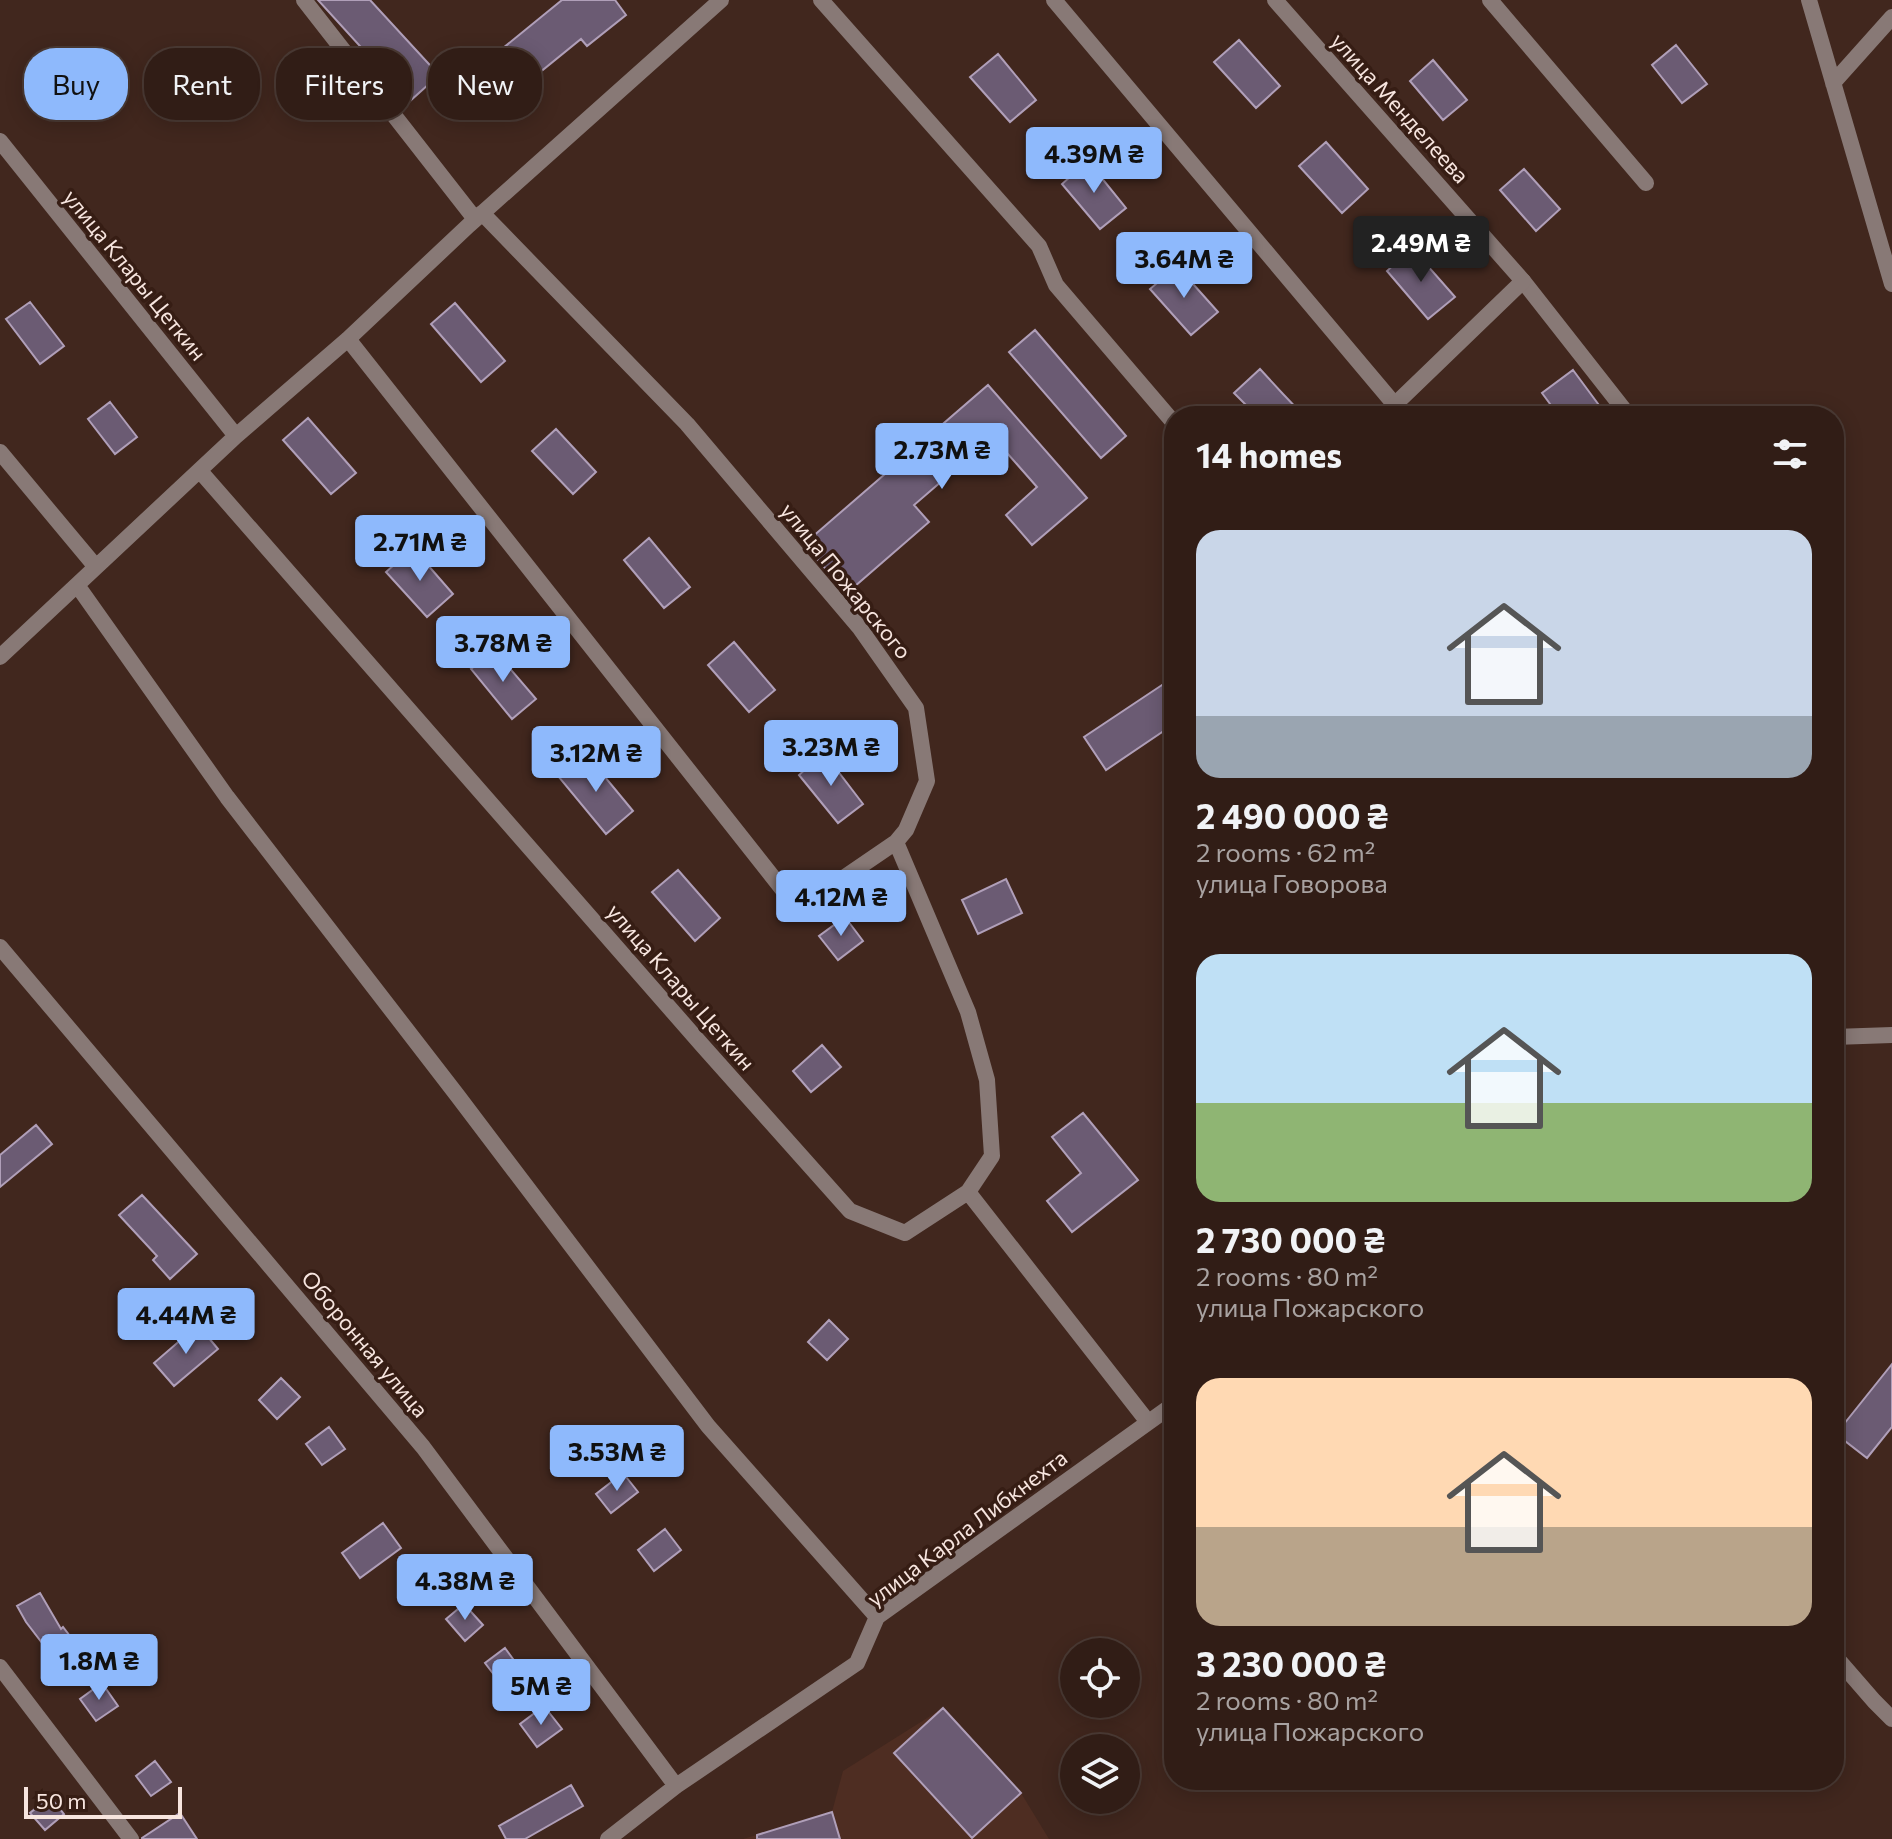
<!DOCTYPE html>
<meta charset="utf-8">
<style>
:root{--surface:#311d16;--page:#3d2a23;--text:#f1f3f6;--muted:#a8a2a1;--line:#4c3b35;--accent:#8eb9fc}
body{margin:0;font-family:Commissioner,sans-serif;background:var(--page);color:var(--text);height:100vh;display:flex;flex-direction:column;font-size:30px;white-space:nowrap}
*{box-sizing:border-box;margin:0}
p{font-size:26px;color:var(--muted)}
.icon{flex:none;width:44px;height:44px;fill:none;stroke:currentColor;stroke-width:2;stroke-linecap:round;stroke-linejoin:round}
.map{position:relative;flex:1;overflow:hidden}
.side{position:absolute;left:1164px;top:406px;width:680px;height:1384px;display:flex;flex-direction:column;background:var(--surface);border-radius:32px;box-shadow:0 4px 20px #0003,0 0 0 2px var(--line)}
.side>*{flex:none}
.hud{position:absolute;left:24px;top:48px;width:760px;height:72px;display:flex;gap:16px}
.fabs{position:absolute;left:1060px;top:1638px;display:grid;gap:16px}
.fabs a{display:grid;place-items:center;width:80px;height:80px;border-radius:50%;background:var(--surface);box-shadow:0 4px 20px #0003,0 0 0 2px var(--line);font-size:40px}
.scale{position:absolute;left:24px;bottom:20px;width:158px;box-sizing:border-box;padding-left:8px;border:4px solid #f7e5df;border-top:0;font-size:22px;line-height:28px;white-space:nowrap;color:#f7e5df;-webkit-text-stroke:6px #361d14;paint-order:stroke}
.price{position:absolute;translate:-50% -68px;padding:0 18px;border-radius:8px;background:var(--accent);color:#111;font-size:26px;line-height:52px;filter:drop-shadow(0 2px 4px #0008)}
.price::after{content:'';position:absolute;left:50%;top:48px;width:24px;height:18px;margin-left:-12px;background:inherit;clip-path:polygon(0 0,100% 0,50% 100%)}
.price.active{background:#222;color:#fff}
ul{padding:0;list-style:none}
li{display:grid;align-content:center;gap:16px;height:424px;padding:0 32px}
li span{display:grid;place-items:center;height:248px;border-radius:24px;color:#555}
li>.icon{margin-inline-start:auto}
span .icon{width:144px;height:144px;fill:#fffc;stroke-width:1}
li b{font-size:34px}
h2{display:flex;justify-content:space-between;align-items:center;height:96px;padding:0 32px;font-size:34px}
.chip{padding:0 28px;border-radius:32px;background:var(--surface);box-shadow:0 4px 20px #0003,0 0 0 2px var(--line);font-size:28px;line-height:72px}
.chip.active{background:var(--accent);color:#111}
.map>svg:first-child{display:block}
.built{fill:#4e2d22}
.building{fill:#6b5b73;stroke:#b09fb9;stroke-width:2}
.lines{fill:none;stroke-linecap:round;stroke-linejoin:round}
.minor{stroke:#887976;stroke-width:16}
.tertiary{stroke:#887976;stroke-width:16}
.labels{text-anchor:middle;stroke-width:7;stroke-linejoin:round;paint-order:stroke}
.street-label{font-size:22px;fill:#f7e5df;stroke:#361d14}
</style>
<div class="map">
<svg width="1892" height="1839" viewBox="0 0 1892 1839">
<rect width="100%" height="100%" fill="#41271e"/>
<path class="built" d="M943,1708L1021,1793L1049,1839H743L832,1812L843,1771Z"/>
<path class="building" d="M318,0H370L439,75L410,101Z
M562,0H615L626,15L587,46L581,39L533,78L538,85L502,115L470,75Z
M1239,40L1280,86L1256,108L1214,62Z
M1676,45L1707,84L1682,103L1652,65Z
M998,54L1036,100L1010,122L970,77Z
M1433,60L1467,100L1443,120L1410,81Z
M1326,142L1368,189L1342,213L1299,166Z
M1088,161L1126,208L1100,229L1062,184Z
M1524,169L1560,209L1536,231L1500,190Z
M1412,248L1455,297L1428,319L1387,271Z
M1177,266L1218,312L1191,335L1150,289Z
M30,302L64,346L40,364L6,319Z
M455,303L505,361L481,382L431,324Z
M1035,330L1126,436L1101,458L1009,352Z
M1260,369L1283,394L1304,416H1257L1234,393Z
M1573,370L1607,416H1559L1542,393Z
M988,385L1087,498L1032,545L1006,515L1037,487L993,437L914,505L929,522L847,593L804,544Z
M110,402L137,437L115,454L88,419Z
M308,418L356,473L331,494L283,440Z
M556,429L596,472L573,494L532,451Z
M649,538L690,587L664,608L624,560Z
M413,548L453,594L427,617L386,572Z
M734,642L775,690L749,712L708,665Z
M494,650L536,699L512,719L471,669Z
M1174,677V724L1106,770L1084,737Z
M824,753L863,804L838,823L799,775Z
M586,754L633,811L606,834L558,776Z
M678,870L720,918L695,941L652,892Z
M1006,879L1022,913L978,934L962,900Z
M845,917L863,941L838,960L819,936Z
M822,1045L841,1067L811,1092L793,1071Z
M1083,1113L1138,1180L1072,1232L1047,1201L1081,1173L1052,1137Z
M36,1125L52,1144L0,1187V1155Z
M142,1195L197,1254L170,1279L153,1260L157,1256L119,1215Z
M829,1320L848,1339L827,1360L808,1342Z
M198,1325L218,1349L174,1386L154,1363Z
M1892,1364V1427L1867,1458L1836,1434Z
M281,1378L300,1397L277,1419L259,1400Z
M329,1427L345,1449L322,1465L306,1444Z
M623,1473L638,1492L611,1513L596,1494Z
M383,1523L401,1548L360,1578L342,1553Z
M665,1529L681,1550L654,1571L638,1550Z
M40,1593L61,1629L63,1627L80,1649L59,1665L26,1622L17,1606Z
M464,1604L483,1625L465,1641L446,1619Z
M505,1648L521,1670L501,1684L485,1663Z
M102,1683L118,1706L96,1721L80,1699Z
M544,1706L562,1729L537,1747L520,1724Z
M943,1708L1021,1793L972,1838L894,1753Z
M155,1761L171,1782L151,1796L136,1776Z
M571,1785L583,1806L525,1839H506L499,1826Z
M50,1797L64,1814L45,1830L30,1813Z
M832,1812L840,1839H757V1835Z
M180,1813L197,1839H142V1838Z"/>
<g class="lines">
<path class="minor" d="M304,0L475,219
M821,0L1039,246L1056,285L1174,423
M1054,0L1395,405
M1490,0L1646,183
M1809,0L1892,284
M1833,83L1892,17
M0,141L236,436
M482,213L687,424L859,627L916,708L927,781L906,830L896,842L968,1012L987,1080L992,1156L968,1192
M1523,281L1629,416
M348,339L798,909L896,842
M0,452L96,567
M200,471L702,1045L850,1211L905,1233L968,1192L1148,1422
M77,585L227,797L457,1095L708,1426L877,1617
M0,657L236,436L348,339L469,225L721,0
M0,947L423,1447L676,1786
M1834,1655L1874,1701L1892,1719
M0,1667L131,1839
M608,1839L676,1786L857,1663L877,1617L1174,1404"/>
<path class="tertiary" d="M1275,0L1523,281L1383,416
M1834,1037L1892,1035"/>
</g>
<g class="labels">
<g class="street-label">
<text transform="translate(1400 108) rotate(48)" y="8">улица Менделеева</text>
<text transform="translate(135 275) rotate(51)" y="8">улица Клары Цеткин</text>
<text transform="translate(846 581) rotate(51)" y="8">улица Пожарского</text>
<text transform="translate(681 987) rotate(49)" y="8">улица Клары Цеткин</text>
<text transform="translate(365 1344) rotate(50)" y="8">Оборонная улица</text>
<text transform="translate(967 1528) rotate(-37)" y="8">улица Карла Либкнехта</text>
</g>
</g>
</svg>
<div class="fabs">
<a><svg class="icon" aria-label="locate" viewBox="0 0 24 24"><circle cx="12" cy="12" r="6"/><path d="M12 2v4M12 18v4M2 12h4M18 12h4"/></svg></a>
<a><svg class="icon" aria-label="layers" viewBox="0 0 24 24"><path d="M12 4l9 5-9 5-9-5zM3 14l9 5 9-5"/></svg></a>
</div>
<div class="scale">50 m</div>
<b class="price" style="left:1094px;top:195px">4.39M ₴</b>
<b class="price active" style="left:1421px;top:284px">2.49M ₴</b>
<b class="price" style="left:1184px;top:300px">3.64M ₴</b>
<b class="price" style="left:942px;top:491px">2.73M ₴</b>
<b class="price" style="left:420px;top:583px">2.71M ₴</b>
<b class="price" style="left:503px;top:684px">3.78M ₴</b>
<b class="price" style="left:831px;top:788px">3.23M ₴</b>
<b class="price" style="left:596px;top:794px">3.12M ₴</b>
<b class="price" style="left:841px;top:938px">4.12M ₴</b>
<b class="price" style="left:186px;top:1356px">4.44M ₴</b>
<b class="price" style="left:617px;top:1493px">3.53M ₴</b>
<b class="price" style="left:465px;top:1622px">4.38M ₴</b>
<b class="price" style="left:99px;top:1702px">1.8M ₴</b>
<b class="price" style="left:541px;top:1727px">5M ₴</b>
<div class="hud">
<a class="chip active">Buy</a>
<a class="chip">Rent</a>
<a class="chip">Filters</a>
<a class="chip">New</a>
</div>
<section class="side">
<h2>14 homes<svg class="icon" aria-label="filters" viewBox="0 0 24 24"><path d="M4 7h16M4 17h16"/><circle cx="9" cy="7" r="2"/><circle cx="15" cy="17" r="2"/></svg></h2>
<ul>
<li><span style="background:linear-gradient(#c9d6e8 75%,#9aa5b1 0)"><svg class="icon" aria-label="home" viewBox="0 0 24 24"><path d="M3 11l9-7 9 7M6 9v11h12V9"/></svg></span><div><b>2 490 000 ₴</b><p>2 rooms · 62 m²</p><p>улица Говорова</p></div></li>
<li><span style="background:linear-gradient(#bfe0f5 60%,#8fb573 0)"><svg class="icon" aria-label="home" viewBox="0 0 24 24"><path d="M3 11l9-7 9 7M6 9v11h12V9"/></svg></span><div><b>2 730 000 ₴</b><p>2 rooms · 80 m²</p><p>улица Пожарского</p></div></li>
<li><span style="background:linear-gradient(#ffd9b3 60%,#b9a48a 0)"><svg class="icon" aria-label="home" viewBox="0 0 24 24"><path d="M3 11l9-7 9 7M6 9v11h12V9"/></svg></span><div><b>3 230 000 ₴</b><p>2 rooms · 80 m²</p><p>улица Пожарского</p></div></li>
</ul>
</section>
</div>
